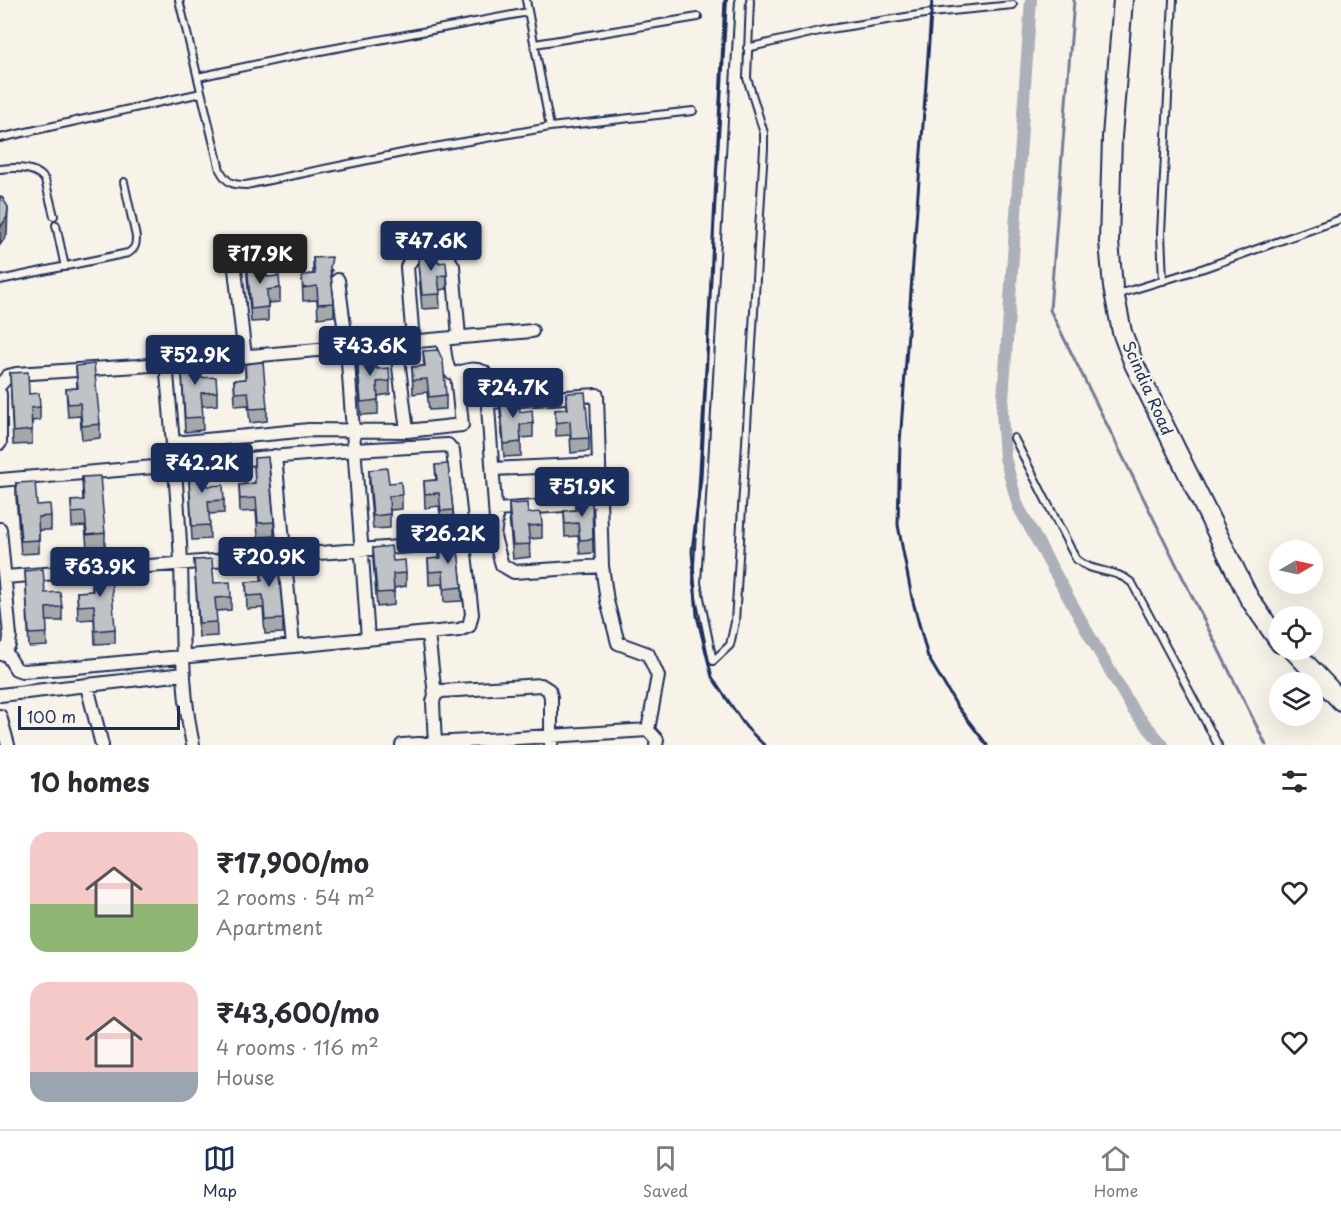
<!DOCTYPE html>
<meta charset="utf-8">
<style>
:root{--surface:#fff;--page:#f2f2f3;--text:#2b2b33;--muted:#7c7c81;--line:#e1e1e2;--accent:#1b2f5e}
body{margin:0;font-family:"Playpen Sans",sans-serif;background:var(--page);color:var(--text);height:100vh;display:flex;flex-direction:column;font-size:22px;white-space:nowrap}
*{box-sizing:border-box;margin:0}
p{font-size:20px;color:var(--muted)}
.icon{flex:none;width:33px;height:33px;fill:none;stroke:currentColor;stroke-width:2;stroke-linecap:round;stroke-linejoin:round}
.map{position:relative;height:745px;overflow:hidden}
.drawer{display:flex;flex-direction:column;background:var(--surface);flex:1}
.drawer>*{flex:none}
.needle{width:39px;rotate:81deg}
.controls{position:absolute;left:1269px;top:540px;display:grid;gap:12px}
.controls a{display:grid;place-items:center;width:54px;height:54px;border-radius:50%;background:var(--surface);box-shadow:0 6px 24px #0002;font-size:30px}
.scale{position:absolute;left:18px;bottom:15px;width:162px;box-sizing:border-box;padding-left:6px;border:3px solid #1b2f5e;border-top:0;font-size:16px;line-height:21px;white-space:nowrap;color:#1b2f5e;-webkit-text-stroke:4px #f7f3e8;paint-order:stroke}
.price{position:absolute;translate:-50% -51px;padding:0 14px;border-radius:6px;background:var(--accent);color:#fff;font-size:20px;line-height:39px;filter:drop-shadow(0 2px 3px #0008)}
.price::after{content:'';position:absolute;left:50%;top:36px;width:18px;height:14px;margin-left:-9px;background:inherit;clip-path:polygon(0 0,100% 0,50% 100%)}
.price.active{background:#222;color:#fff}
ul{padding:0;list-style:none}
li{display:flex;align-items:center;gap:18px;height:150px;padding:0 30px}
li span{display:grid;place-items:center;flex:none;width:168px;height:120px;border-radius:18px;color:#555}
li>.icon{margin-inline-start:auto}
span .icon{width:72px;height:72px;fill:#fffc;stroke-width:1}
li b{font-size:26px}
h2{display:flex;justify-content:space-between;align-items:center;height:72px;padding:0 30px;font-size:26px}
.menu{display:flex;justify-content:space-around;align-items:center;height:84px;border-top:2px solid var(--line);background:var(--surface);font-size:16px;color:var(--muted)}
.menu a{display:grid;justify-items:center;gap:3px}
.menu .active{color:var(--accent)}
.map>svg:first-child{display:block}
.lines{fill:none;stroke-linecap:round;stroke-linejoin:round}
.stream{stroke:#727c95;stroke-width:3}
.canal{stroke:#acb0b9;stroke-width:12}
.lane-casing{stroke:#1b2f5e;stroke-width:10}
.street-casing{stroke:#1b2f5e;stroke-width:16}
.secondary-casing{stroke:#1b2f5e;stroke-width:22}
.lane{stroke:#f7f3e8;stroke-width:6}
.street{stroke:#f7f3e8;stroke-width:12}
.secondary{stroke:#f7f3e8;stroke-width:18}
.rail{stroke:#1b2f5e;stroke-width:3}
.wall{fill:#a5a8a9;stroke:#1b2f5e;stroke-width:1.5}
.shaded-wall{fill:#86888a;stroke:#1b2f5e;stroke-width:1.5}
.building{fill:#c0c3c5;stroke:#1b2f5e;stroke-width:1.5}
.labels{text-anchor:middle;stroke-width:4.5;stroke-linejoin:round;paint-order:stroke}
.street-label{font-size:16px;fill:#1b2f5e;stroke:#f7f3e8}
</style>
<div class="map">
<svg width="1341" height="745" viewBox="0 0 1341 745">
<rect width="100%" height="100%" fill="#f7f3e8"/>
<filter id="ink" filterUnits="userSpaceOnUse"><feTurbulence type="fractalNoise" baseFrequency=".0167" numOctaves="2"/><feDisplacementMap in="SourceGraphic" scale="12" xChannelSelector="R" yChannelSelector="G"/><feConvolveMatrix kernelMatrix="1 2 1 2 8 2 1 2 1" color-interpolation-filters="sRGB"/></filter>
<g filter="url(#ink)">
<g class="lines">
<path class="stream" d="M1074,0L1050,310L1266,745"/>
<path class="canal" d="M1031,0L1002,413L1005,458L1018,506L1088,633L1133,710L1163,745"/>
<g class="lane-casing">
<path id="lane" d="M179,0L220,170C227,183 232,185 246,185L417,150L550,127L693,111
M526,0L550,127
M731,0L697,583L713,661L730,645L735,622L764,148V133L747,78L750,0
M535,44L698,17
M747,48L824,30L931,13L1013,5
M198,77L299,55L528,12
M0,138L201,93
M0,169C15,167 36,166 45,180L54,216
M56,225L65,267
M0,280L128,253C135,249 136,245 136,237L124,182
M1163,281L1161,233L1173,0
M1122,293L1204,268L1341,219
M1014,438L1076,559C1093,574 1115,568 1132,583L1218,745"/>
</g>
<g class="street-casing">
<path id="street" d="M235,269L245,357
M338,280L347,348L368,639
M413,341L407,267L412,258C428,252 444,250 453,266L459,337
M396,343L407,431
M166,363C172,430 178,496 181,563C183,624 180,686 193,745
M0,385L8,376L16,374L138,366L532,331
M0,394V443
M488,402L597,395L602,566L514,572L502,565L494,537
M174,443L309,430L407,431L462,425L457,374
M275,456L293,646
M493,469L599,464
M0,480L354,450L448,445L453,451L472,614L469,626L459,630L66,668L22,671L16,669L5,651
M496,510L589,503
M0,529L10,636L9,645L0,654
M602,566L607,601L618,643L648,654L658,676L648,730
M5,577L490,540L494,537L496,520L486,378L484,372C457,360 449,399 443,339
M428,634L435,695
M87,686L102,745
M0,695L184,674
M0,716L8,745
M402,745L648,730L657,740L656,745
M435,745L433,702L435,695L441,691L541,685L549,690L551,697V745"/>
</g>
<g class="secondary-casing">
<path id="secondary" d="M1123,0L1112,137L1109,242L1113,287L1122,332L1134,364L1249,598L1280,643
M1293,650L1341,701"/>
</g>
<use href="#lane" class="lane"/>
<use href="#street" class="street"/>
<use href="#secondary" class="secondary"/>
<path class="rail" d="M725,0L701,478L692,551L697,616L712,677L746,727L764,745
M932,0L900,443L898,525L912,598L928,657L957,706L987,745"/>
</g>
<path class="wall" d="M418,251L438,263L447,275V289L439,290L440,308L422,309L418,265Z
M313,258L332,270L331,275L334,303V316L318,318L317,300L303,301L302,275L313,274Z
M247,263L267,277L280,288V302L268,303V321L251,322L247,277Z
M423,351L446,395V409L429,410L427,392L413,394L412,367L424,366Z
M357,356L377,369L390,381V394L378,396V414L361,415L357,369Z
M181,357L200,378L217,392V405L202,406L203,430L185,432Z
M245,364L267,408V421L250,423L248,405L235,406L234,380L245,379Z
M76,366L100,424V438L82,440L80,416L68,417L66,389L77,388Z
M10,373L29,394L40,407V420L32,421V444L13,445Z
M566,393L589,438V451L571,453L570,435L556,436L555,410L566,409Z
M500,398L520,412L533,423V437L521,438V456L504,457L500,411Z
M254,458L274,522V536L258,537L256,511L240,512L239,485L255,483Z
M188,463L207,486L224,500V513L209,514L210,539L192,540Z
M435,465L453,510V523L441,524L439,506L425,508L424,481L436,480Z
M369,470L389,483L402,495V509L390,510V528L373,529L369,483Z
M82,477L105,533V547L87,548L85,526L72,527L71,501H83Z
M16,483L37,505L51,516V530H39V553L21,554L16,497Z
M592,498L593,553L580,554L578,536L565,537L564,511L575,510V499Z
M509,504L528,513L542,525V538L529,539L530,557L513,559L509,517Z
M439,543L462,587V601L444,602L443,584L429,585L428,559L439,558Z
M373,548L393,561L406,573V586L394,588V605L377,607L373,561Z
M261,555L283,619V633L265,634L263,608L247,609L246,582L261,581Z
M194,560L214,583L231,597V610L216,611L217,636L199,637Z
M91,565L115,629V643L95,644L94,619L78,620L77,592L92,591Z
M25,571L45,593L62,607V621H46L47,646L29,647Z"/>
<path class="shaded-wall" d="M8,207L7,235L0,245V228Z"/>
<path class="building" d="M0,196L2,197L8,207L7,217L0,228Z
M437,249L438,263L446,262L447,275L438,276L440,294L422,295L418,251Z
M332,257L330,268L334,303L318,304L317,286L303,288L302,275L315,274L313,258Z
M265,262L267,277L279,276L280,288L267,290L268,307L251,309L247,263Z
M438,350L443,361L446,395L429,397L427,379L413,380L412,367L425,366L423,351Z
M376,354L377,369L389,368L390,381L377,382L378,400L361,402L357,356Z
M199,355L200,378L216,377L217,392L201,393L203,417L185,418L181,357Z
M263,362L267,408L250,409L248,392L235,393L234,380L246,379L245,364Z
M94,364L100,424L82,426L80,403L68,404L66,389L78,388L76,366Z
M28,372L29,394L39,393L40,407L31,408L32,430L13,432L10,373Z
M585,392L589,438L571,439L570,421L556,423L555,410L568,409L566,393Z
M518,396L520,412L532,410L533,423L520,425L521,442L504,444L500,398Z
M268,457L274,522L258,523L256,498L240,499L239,485L255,483L254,458Z
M206,462L207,486L223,485L224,500L208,501L210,525L192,526L188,463Z
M448,464L453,510L441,511L439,493L425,494L424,481L437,480L435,465Z
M387,468L389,483L401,482L402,495L389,496L390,514L373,516L369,470Z
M100,476L105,533L87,535L85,512L72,513L71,501L84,500L82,477Z
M35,482L37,505L50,504L51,516L38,517L39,540L21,541L16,483Z
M592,498L593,539L580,540L578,523L565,524L564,511L576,510L575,499Z
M527,503L528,513L541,512L542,525L528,526L530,544L513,545L509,504Z
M457,541L462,587L444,589L443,571L429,572L428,559L441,558L439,543Z
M391,546L393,561L405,560L406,573L393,574L394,592L377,593L373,548Z
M277,554L283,619L265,620L263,595L247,596L246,582L262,581L261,555Z
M212,559L214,583L230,582L231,597L215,598L217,622L199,623L194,560Z
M110,564L115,629L95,631L94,605L78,606L77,592L93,591L91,565Z
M43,569L45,593L60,592L62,607L46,608L47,633L29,634L25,571Z"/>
</g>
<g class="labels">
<g class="street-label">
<text transform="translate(1148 388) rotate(66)" y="6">Scindia Road</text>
</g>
</g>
</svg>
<div class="controls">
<a><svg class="needle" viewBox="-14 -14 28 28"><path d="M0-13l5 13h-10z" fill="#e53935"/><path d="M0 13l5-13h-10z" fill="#7c7c81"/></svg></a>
<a><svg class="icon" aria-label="locate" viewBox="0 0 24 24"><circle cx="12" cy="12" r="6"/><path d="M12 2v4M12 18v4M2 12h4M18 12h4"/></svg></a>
<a><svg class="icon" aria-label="layers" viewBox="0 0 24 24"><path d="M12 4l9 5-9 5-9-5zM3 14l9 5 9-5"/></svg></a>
</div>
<div class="scale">100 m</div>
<b class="price" style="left:431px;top:272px">₹47.6K</b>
<b class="price active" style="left:260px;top:285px">₹17.9K</b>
<b class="price" style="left:370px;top:377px">₹43.6K</b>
<b class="price" style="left:195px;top:386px">₹52.9K</b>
<b class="price" style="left:513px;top:419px">₹24.7K</b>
<b class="price" style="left:202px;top:494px">₹42.2K</b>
<b class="price" style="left:582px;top:518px">₹51.9K</b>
<b class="price" style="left:448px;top:565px">₹26.2K</b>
<b class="price" style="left:269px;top:588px">₹20.9K</b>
<b class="price" style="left:100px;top:598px">₹63.9K</b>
</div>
<section class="drawer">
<h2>10 homes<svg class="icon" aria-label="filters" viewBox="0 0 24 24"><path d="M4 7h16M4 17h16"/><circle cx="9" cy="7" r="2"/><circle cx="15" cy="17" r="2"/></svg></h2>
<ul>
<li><span style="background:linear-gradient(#f6c9c9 60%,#8fb573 0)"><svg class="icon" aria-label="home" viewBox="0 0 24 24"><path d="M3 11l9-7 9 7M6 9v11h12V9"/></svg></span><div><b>₹17,900/mo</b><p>2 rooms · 54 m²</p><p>Apartment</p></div><svg class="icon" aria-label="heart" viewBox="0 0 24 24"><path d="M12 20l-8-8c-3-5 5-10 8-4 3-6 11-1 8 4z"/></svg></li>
<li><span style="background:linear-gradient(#f6c9c9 75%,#9aa5b1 0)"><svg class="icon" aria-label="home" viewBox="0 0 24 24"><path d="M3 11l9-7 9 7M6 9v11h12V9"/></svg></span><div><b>₹43,600/mo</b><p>4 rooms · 116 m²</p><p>House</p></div><svg class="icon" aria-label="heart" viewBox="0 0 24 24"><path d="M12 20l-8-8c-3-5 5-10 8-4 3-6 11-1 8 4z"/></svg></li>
</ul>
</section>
<nav class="menu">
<a class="active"><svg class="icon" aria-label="map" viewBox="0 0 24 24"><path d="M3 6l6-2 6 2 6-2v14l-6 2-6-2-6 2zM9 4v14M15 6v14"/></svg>Map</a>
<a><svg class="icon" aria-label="saved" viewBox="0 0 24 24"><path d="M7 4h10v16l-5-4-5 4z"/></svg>Saved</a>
<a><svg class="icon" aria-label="home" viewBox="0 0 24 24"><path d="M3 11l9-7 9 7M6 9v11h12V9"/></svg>Home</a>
</nav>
